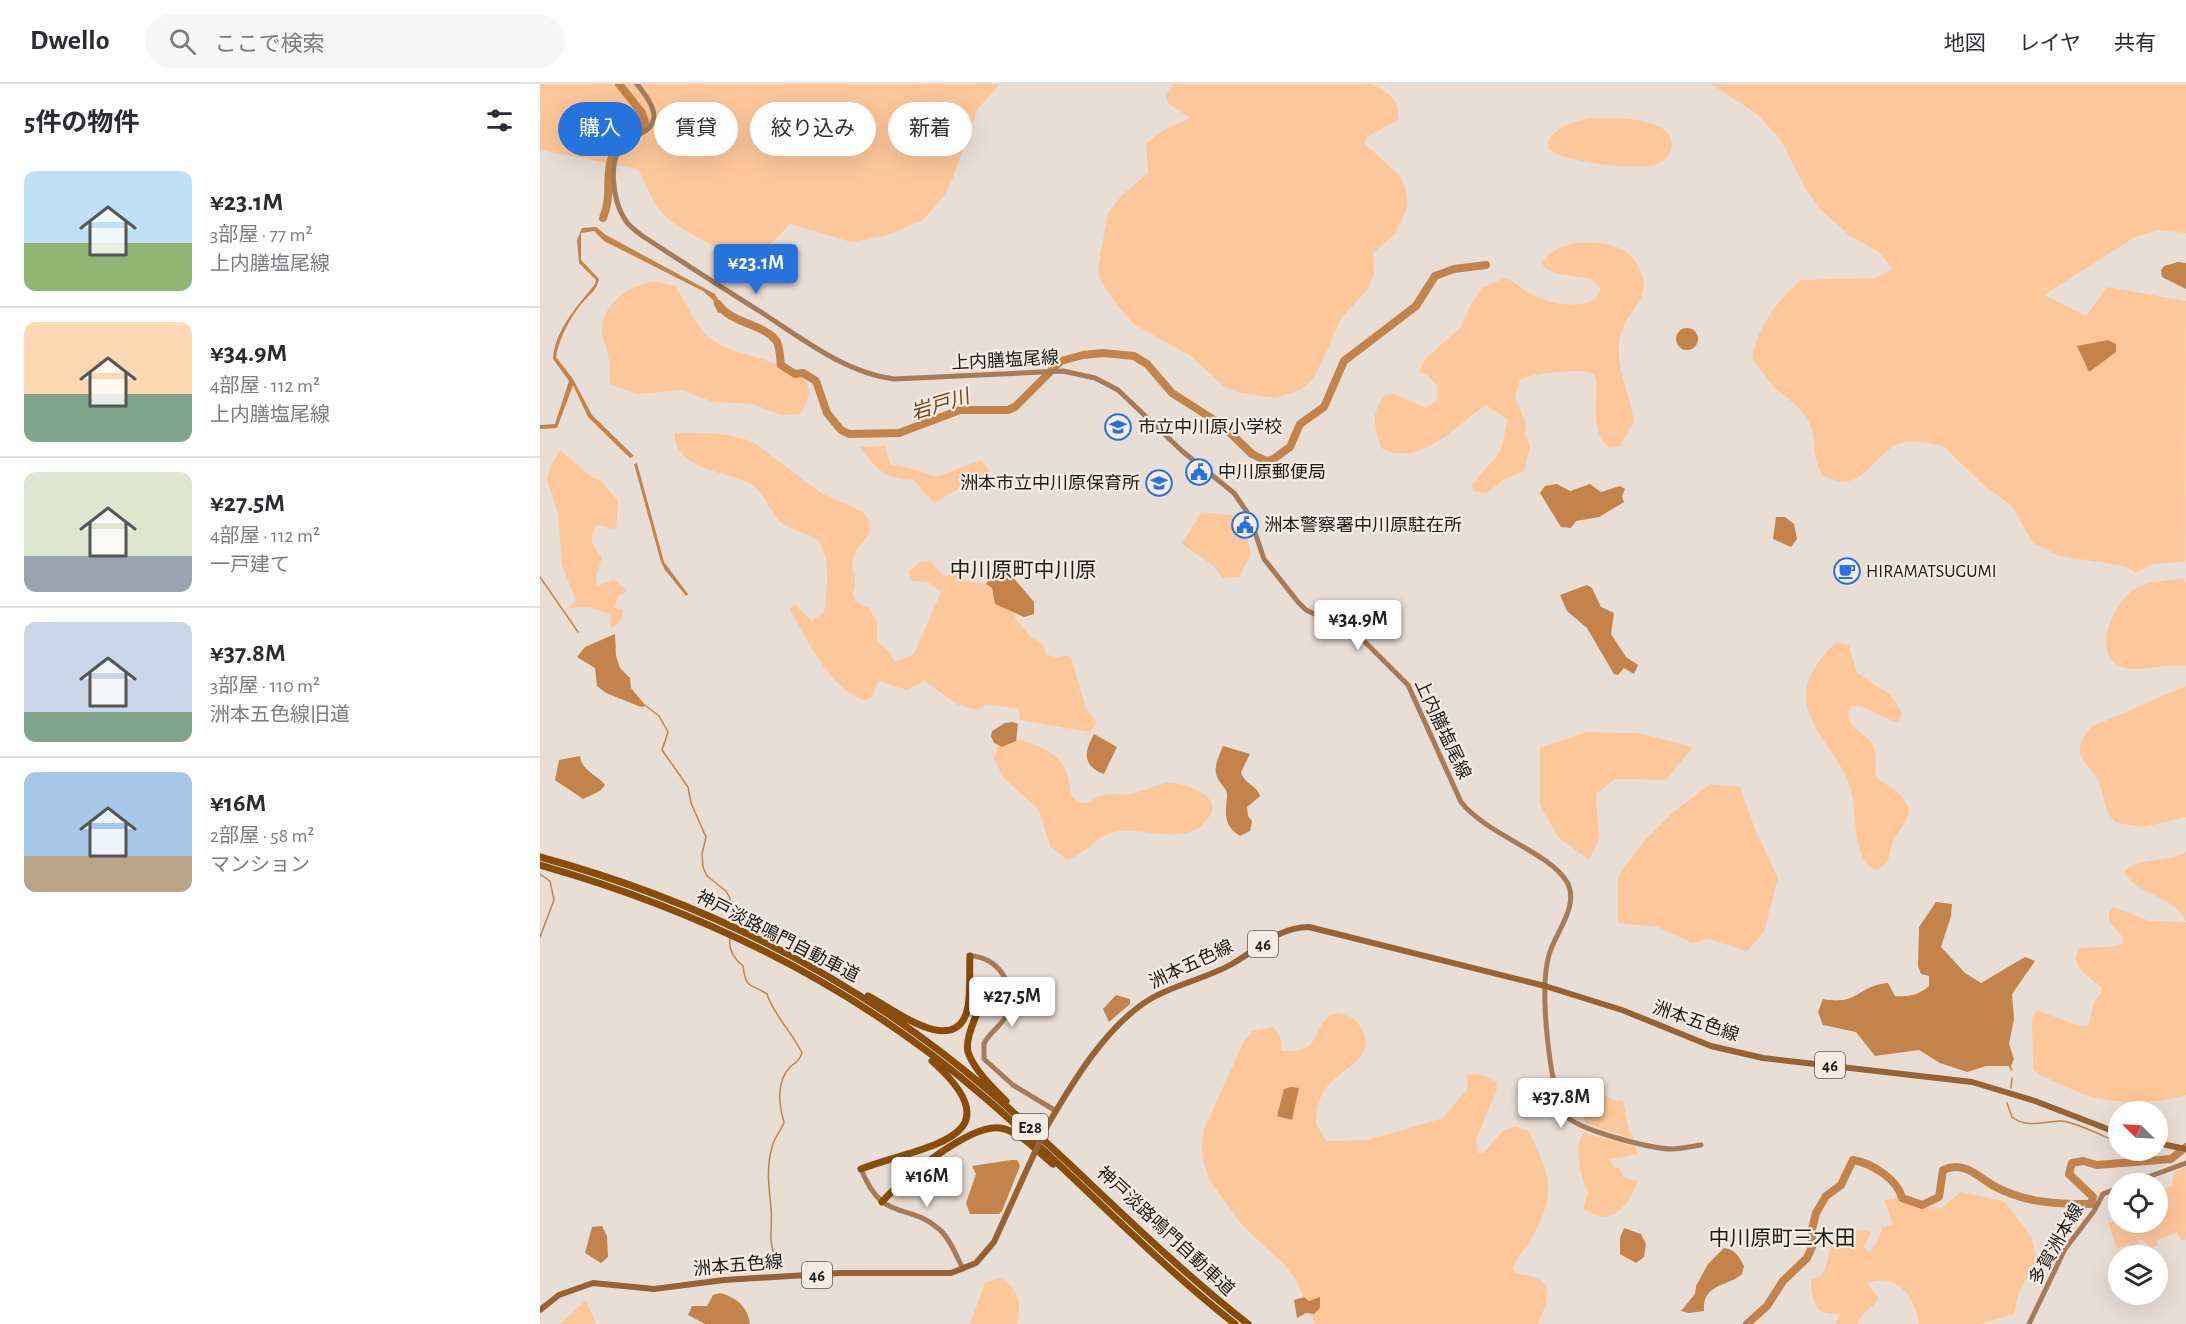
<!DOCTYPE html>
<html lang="ja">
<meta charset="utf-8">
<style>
:root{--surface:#fff;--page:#f7f7f7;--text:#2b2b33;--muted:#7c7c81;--line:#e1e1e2;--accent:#2673de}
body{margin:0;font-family:"Alegreya Sans","Noto Sans JP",sans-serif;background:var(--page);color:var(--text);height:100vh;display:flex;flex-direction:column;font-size:22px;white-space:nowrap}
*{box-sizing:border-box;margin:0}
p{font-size:20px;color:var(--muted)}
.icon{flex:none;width:33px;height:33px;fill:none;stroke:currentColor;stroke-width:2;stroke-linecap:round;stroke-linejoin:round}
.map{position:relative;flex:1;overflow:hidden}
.details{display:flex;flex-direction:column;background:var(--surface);width:540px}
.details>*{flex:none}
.top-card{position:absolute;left:18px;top:18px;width:570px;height:54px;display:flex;gap:12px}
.needle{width:39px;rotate:294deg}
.fabs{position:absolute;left:1568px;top:1017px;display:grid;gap:12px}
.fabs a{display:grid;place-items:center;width:60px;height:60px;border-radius:50%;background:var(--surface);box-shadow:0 6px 24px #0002;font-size:30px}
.price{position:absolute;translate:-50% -51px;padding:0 14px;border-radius:6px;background:#fff;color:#222;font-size:20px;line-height:39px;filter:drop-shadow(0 2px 3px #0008)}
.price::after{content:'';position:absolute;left:50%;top:36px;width:18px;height:14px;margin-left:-9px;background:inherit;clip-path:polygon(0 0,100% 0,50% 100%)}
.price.active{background:var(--accent);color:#fff}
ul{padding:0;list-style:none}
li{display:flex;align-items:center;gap:18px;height:150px;padding:0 24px}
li+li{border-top:2px solid var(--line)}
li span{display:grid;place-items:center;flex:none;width:168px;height:120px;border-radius:12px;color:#555}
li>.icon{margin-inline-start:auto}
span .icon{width:72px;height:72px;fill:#fffc;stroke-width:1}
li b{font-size:26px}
h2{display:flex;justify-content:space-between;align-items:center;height:72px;padding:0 24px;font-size:26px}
.chip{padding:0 21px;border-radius:27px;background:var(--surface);box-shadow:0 6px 24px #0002;font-size:21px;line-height:54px}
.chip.active{background:var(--accent);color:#fff}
header{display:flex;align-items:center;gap:36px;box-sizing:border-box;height:84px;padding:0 30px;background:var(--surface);border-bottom:2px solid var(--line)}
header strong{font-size:28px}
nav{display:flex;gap:33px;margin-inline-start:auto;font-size:21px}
.search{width:420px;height:54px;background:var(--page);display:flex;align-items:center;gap:15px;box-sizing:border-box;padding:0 21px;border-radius:33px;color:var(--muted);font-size:22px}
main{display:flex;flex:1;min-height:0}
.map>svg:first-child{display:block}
.green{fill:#fec79a}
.water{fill:#c3834a}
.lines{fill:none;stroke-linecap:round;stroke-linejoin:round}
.stream{stroke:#c3834a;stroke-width:1.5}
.river{stroke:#c3834a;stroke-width:8}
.secondary{stroke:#a67b57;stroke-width:5}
.primary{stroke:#976234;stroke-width:6}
.highway{stroke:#894d09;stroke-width:7}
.primary-bridge{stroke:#976234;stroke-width:6}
.labels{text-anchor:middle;stroke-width:4.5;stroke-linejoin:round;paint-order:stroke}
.shield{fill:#f7ebe3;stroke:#5e5954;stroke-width:1.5}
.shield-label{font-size:16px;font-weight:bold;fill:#1d1a17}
.street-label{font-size:18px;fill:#1d1a17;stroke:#f7ebe3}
.poi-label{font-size:18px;fill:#1d1a17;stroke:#f7ebe3;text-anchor:start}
.water-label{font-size:20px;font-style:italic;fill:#74471d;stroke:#f7ebe3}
.quarter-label{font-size:21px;fill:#1d1a17;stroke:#f7ebe3}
</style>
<header>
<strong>Dwello</strong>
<div class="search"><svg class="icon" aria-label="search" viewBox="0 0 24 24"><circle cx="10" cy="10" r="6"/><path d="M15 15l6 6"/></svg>ここで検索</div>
<nav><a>地図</a><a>レイヤ</a><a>共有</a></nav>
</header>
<main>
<section class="details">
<h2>5件の物件<svg class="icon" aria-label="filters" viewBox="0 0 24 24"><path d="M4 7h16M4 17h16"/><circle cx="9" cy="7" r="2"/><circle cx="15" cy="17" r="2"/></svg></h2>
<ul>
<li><span style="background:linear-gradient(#bfe0f5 60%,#8fb573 0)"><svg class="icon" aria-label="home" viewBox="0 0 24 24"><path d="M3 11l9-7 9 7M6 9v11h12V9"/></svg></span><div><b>¥23.1M</b><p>3部屋 · 77 m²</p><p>上内膳塩尾線</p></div></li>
<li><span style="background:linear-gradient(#ffd9b3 60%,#7fa58c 0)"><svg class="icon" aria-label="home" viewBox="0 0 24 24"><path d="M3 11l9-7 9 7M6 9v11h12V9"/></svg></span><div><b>¥34.9M</b><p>4部屋 · 112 m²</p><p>上内膳塩尾線</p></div></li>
<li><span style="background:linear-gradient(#dfe7d0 70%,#9aa5b1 0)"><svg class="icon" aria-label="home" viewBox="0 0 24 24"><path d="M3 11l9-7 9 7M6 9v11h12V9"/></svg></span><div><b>¥27.5M</b><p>4部屋 · 112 m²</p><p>一戸建て</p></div></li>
<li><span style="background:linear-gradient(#c9d6e8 75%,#7fa58c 0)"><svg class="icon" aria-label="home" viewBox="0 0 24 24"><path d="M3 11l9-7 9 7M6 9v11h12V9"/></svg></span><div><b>¥37.8M</b><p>3部屋 · 110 m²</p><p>洲本五色線旧道</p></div></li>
<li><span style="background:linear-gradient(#a9c7e8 70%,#b9a48a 0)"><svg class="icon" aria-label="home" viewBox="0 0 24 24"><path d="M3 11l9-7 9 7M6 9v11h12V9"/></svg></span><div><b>¥16M</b><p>2部屋 · 58 m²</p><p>マンション</p></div></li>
</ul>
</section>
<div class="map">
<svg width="1646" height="1240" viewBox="0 0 1646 1240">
<rect width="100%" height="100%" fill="#e9ded6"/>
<path class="green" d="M0,0H460L438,25L412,96L404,112L383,136L348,151L311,158L250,140C240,150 226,167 212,173C197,179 139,144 126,133C114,122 106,100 98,85L0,66Z
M633,0H831C846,6 863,17 857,36L827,53L824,59L859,91L865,103L868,122L856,149L833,169L834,191L827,206L801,235L775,292L769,299L760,306L735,314L696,308L683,302L652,273L594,240L577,221L559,194L558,183L568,129L582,111L608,89L606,60L622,47L650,34L628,19L626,12Z
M1171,0H1646V149L1618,146L1595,153L1504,211L1546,232L1567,203L1646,217L1645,478L1613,480L1595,489L1585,482L1519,472L1493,459L1471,421L1447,404L1403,362C1391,359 1374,356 1361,359C1334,366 1323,415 1282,391C1271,373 1278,350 1266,333C1258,321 1245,313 1235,304C1227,295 1219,284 1212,274C1217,244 1238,215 1261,196L1336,194L1352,185L1340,169L1309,151L1280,125L1265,104L1241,56L1217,30Z
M1051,34C1070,34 1132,32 1132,60C1132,68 1127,75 1120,79C1104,88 1023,79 1009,65L1008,57C1019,41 1033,38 1051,34Z
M1037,159C1055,158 1080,158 1093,174C1123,215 1082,222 1079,261C1077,288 1091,312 1094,338L1080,362L1069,364C1048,345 1059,319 1056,295L1054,290C1044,284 991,289 980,296L975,312L986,340L985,351L990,361L985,387L967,394L946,409L933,407L932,401L960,368L968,336L946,321C916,341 880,385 841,364C835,340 829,333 845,311L854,310L886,324L897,316L898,302L887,291L879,288L885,275L921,243L930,222L942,204L964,194C974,196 980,204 989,209C1007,219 1036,226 1055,215L1061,206C1050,184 1015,199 1002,180C1008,167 1023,161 1037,159Z
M113,197L135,202C147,219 155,242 171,255C200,279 299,276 260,330L241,331L213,320L173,318L141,306L97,310L70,300C70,292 70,284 69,276C68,265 62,257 62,245C63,218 90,202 113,197Z
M135,349C158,348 192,349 213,358L281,409L323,428L329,436L330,449C322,459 310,470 313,485C315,495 317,499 312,510L318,519L328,523L337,538V557L351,570L355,578L374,570L401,508L388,498L372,497L369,487L380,478L390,477L405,493L417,487L427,497L446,500L452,504L459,520L475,527V534L492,554L503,560L506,570L517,574L524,571L531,573L546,625L557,638L550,648L480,636L479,625L445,620L438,626L418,621L384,597L367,606L338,597L332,613L325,617C290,605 268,557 250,526L254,519L272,537L284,528C287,508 293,465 273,453C264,448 251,446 243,440C229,429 226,410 211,400C188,387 133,386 135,349Z
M345,362L350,380L377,386L396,393L441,376L450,387L394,419L373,396C344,394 337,387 320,363Z
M20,366L50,392L61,397L78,417L76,444L71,445L61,441L57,442C47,454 53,463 62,473L56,494L57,502L74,496L87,506L79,512L74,523L83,526C82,535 79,541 71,544L70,530L48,523L28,524L36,517L22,481L18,430L7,396L10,384Z
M661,428L692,431L706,450L711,470L699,493L682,494L675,483L642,460Z
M1643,494L1646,500V582C1627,579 1598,589 1582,583C1548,570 1576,514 1598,503C1610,497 1629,497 1643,494Z
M1298,558L1309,562L1317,589L1351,611L1362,629L1358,638C1341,635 1328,620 1311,622C1300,642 1324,646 1332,660C1339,672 1333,683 1337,694L1360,710L1369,723C1369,739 1359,744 1353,758C1347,773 1353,776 1337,786C1313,779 1316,731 1312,711C1304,665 1242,632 1276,582C1283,572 1288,564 1298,558Z
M1646,602V733L1604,743L1577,739C1561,727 1566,709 1556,693C1552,685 1541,677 1540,669C1538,659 1545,651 1551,643Z
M1046,648L1098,649L1153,663L1126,696L1075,695L1056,710L1059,756L1049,776L1018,753L1000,721V664Z
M476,655C496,660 520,668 527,689C530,696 529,705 532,712C544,726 550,715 564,711C574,709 585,712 595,709C610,706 619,697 634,699C653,702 686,714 666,737C644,763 605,743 578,747C558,750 546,770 527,776L510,762L499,726L463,693L454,675L458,661Z
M1170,700L1200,703L1215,745L1238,794L1224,848L1207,867L1168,855L1152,859L1118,843L1078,839V792L1103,758L1132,729Z
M1646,768V838C1635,811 1597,812 1584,788C1594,773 1627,779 1646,768Z
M1573,823L1610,837L1646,838V1011C1619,1020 1580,1020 1553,1013C1535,1008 1517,998 1500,991L1493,985L1492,935L1497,926L1536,941L1547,942C1551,935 1551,930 1553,922C1555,914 1561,912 1562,904C1550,892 1527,883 1540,864L1570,863L1584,859L1582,852L1569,837V829Z
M799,929L814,934C846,973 804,980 786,1004C778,1015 776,1027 776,1040L787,1057L828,1056L903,1034L928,1004L927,990L943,991L956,998L957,1005L936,1056L938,1069H943L964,1046L974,1042L988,1046C1011,1093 1018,1108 990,1157C984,1168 976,1172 973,1185C978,1192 982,1190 990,1192C1017,1197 1005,1224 998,1240H775L756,1196L744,1180L703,1142L670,1097L664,1080L662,1064L664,1045L704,957L713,947L733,943L740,951L742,967C750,967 759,968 767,963C780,955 778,930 799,929Z
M1037,1008L1060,1009L1076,1017L1083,1016L1088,1043L1094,1055L1046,1040Z
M1043,1049L1096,1063L1098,1070L1071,1075L1074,1083L1080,1084L1083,1093L1098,1097C1093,1112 1080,1134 1061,1133C1056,1132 1048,1127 1043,1125L1048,1109C1041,1093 1033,1065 1043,1049Z
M1646,1083V1156H1641L1637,1148L1616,1157L1618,1161L1612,1164L1601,1155L1593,1165L1589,1159L1577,1165L1568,1138H1617V1111L1632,1101L1634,1088Z
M1421,1108L1464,1117L1491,1152L1497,1174L1478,1211L1474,1230L1440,1240H1379C1375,1213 1357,1188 1327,1199L1339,1214C1333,1225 1324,1225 1317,1240H1295L1301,1231C1295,1229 1286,1230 1281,1227C1273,1222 1269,1203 1272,1195C1302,1191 1269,1140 1329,1147L1331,1150L1323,1163L1329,1169L1339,1155L1342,1144L1353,1140L1344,1116L1354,1115L1358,1110L1361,1115L1377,1121L1401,1124Z
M460,1194C479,1204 482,1219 477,1240H430L445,1199Z
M46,1216L56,1240H20Z"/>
<path class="water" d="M56,143L66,151L175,210L184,227L178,229L173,216L163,207L64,157L54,147L41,149V176L59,195C57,206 50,210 43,218C31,232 19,254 16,273L33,295L52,331L94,372L90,374L48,333L33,301L17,344L0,345V341L15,340L29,297L13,275C15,245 38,222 55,200L56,196L39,179L37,156L42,144Z
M1638,178L1646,179V205L1622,193L1621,186L1624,182Z
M1136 255a11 11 0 1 1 22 0a11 11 0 1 1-22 0Z
M1568,256L1576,260V268L1549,288L1537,262Z
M97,379L124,478L148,510L146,512L125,486L121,478L94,380Z
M1017,400L1030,407L1050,400L1061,408L1080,402L1085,405L1082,412L1084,418L1059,433L1036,437L1031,444L1021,443L1000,409L1005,402Z
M1236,433H1245L1254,440L1257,455L1251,463L1233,455Z
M460,478L494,518V530L484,533L455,520L452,504L446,500Z
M1047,501L1052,504L1061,523L1074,529L1071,550L1086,573L1098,581L1094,590L1084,584L1078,591L1074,590L1047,544L1027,527L1020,511Z
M75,550L76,572L80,584L90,594L91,604L106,622L101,623L66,609L57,602L55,584L37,573L45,563Z
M473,638L478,640L476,657L462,663L454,659L451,652L452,647L465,639Z
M554,650L577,663L564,690C542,682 544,668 554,650Z
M683,662L710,670L701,688C704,700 717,701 720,712L707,723L708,732L712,737L710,747L700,752C682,741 686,728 687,711C687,705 683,703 680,698C671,687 678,674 683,662Z
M40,672C42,688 57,690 65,701L60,707L43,715L15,696L19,676Z
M1396,818L1412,820L1411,832L1401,863L1425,889L1441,899L1485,873L1495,877L1472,910L1474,935L1469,960L1474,975L1471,982H1446L1427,988L1400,979L1379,966L1335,972L1316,948L1283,941L1278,928L1283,915C1319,922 1318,901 1348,899L1355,912C1369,913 1379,911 1389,902V892L1381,890L1378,882L1379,843Z
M576,911L590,915V920L569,938L563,925Z
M751,1003L759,1004L752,1036L737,1032L744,1005Z
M471,1076H477L480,1082L462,1127L459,1130H430L426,1119L436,1090L432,1082Z
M62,1142L67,1152L68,1173L61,1179L45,1169L52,1143Z
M1084,1144L1101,1150L1106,1160L1104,1173L1096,1179L1080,1170V1154Z
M1184,1164C1195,1165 1199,1173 1204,1182L1202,1190C1188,1203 1162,1199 1164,1227L1149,1229L1141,1227L1155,1210L1156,1202L1168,1180Z
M180,1209C196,1213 208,1223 210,1240H165L148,1231L152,1222H167L173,1211Z
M764,1213L769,1217L780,1213V1224L774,1230L766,1229L757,1234L754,1216Z"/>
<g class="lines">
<path class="stream" d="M0,493L38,548
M106,622L119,632L128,648L122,666L148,703L151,719L166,753L162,770L163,783L167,792L186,807L190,814L193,840
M0,790L10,797L14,816L0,853
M190,853C188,866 194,875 203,882C206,906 210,899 227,910C233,930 252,948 262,969C259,977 256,978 250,983C236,998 239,1021 244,1038C241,1047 234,1054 232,1063C226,1084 229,1104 231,1124C233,1145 227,1155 236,1175
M1468,980L1472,986
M1471,1004L1472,994
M1467,1019L1472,1033C1485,1044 1503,1038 1519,1037C1532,1036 1564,1053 1578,1058
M1605,1066L1616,1075"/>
<path class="river" d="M63,134C73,110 64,95 72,73C77,58 96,51 105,38L102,29L79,0
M178,220C191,240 226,240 237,258C240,264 240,274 241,281L255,290L263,289L276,297L287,329L301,346L309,350L359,349L420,326H468L475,323L521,277L543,271L563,269L594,272L607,280L632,309L682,341L712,370L726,377L732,376L750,363L760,340L784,323L804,277L876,222L895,192L914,185L946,181
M1207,1240L1227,1222L1243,1197L1267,1174L1272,1163V1145L1276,1129L1286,1112L1301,1101L1313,1076C1332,1079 1358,1096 1362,1114L1382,1121L1399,1113L1403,1086C1424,1076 1438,1093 1454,1102C1485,1119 1516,1120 1551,1120L1553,1113L1529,1090L1532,1079L1543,1077L1557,1081L1631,1075L1646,1063"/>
<path class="secondary" d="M97,0C104,9 114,21 114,33C113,48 94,51 84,60C67,76 73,116 84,134C89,143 97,148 104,153C144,179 184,205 224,230C264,256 306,289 354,295L523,287L555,294L578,306L642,367L694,409L709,431L724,475L758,518L766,526L817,550L868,601L921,718C947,751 1009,768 1027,798C1040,823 1015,848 1009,871C999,905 1009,999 1024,1030C1036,1046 1112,1065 1133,1065C1142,1065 1152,1062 1161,1061
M430,872C458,872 478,903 467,930C462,942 449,948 444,960V975L473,1001L516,1027
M321,1085C343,1140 367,1117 399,1145C410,1155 416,1171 423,1185
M1589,1100L1646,1079
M1489,1240L1525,1165L1554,1127L1563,1110L1578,1104"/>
<path class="primary" d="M506,1044C532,999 567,940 612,914C637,900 667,894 692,880C718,865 738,843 769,843L1005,902L1082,926L1171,962L1223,974L1432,998L1495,1017L1578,1049
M1617,1059L1646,1065
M0,1226L19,1211L53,1199L114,1205L184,1196L300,1189H411L436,1179L454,1158L494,1070"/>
<path class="highway" d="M0,773C165,818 317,894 448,1006C536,1082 616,1168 708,1240
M0,781C163,827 314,901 443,1012C529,1085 606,1170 695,1240
M466,899C461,899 456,900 453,903C442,913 424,955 428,968C434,986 453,1004 466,1017
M328,912C352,924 417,977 428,923C431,907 429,888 430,872
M321,1085C380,1062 481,1056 392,977
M342,1118C361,1096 431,1039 460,1044C480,1047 498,1068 513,1080"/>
<path class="primary-bridge" d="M494,1070L506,1044"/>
</g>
<defs>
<g id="school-ring" transform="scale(1.35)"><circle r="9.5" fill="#f7ebe3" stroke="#2673de" stroke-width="1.5"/><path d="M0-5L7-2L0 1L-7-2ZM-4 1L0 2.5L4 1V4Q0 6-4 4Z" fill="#2673de"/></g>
<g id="civic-ring" transform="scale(1.35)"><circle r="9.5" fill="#f7ebe3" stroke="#2673de" stroke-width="1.5"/><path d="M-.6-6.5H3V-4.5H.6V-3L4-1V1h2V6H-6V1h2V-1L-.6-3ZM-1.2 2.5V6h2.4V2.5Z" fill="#2673de"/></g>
<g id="cafe-ring" transform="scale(1.35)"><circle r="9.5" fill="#f7ebe3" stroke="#2673de" stroke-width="1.5"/><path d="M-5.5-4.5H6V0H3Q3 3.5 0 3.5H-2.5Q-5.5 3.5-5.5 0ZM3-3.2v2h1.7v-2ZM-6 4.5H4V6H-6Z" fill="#2673de"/></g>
</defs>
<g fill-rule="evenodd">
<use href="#school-ring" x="578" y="343"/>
<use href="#civic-ring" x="659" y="388"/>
<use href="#school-ring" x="619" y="399"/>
<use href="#civic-ring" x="705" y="441"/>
<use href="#cafe-ring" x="1307" y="487"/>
</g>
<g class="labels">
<g class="shield">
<rect x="708" y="847" width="30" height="26" rx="4.5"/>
<rect x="1275" y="968" width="30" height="26" rx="4.5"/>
<rect x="472" y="1030" width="36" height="26" rx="4.5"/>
<rect x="262" y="1178" width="30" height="26" rx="4.5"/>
</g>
<g class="shield-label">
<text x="723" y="866">46</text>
<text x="1290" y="987">46</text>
<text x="490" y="1049">E28</text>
<text x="277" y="1197">46</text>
</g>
<g class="street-label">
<text transform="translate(465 276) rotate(-3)" y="6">上内膳塩尾線</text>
<text transform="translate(903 645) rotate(65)" y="6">上内膳塩尾線</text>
<text transform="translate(238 852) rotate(27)" y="6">神戸淡路鳴門自動車道</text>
<text transform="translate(651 880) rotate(-25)" y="6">洲本五色線</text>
<text transform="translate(1156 937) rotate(19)" y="6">洲本五色線</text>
<text transform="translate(626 1147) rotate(43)" y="6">神戸淡路鳴門自動車道</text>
<text transform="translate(1516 1160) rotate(-60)" y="6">多賀洲本線</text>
<text transform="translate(198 1181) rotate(-5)" y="6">洲本五色線</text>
</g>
<g class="poi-label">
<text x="598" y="349">市立中川原小学校</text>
<text x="678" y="394">中川原郵便局</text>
<text x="600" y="405" text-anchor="end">洲本市立中川原保育所</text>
<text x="724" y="447">洲本警察署中川原駐在所</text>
<text x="1326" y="493">HIRAMATSUGUMI</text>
</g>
<g class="water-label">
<text transform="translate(400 320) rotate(-17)" y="7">岩戸川</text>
</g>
<g class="quarter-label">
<text x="483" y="493">中川原町中川原</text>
<text x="1242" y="1161">中川原町三木田</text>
</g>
</g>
</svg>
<div class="fabs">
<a><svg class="needle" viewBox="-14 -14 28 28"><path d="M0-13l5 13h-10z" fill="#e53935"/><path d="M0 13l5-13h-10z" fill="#7c7c81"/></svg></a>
<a><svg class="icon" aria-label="locate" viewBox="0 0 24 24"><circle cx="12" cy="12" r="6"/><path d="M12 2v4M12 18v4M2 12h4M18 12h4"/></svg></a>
<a><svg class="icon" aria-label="layers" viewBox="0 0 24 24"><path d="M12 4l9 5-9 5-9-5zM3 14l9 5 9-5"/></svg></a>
</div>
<b class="price active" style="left:216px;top:211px">¥23.1M</b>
<b class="price" style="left:818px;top:567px">¥34.9M</b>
<b class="price" style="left:472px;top:944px">¥27.5M</b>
<b class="price" style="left:1021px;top:1045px">¥37.8M</b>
<b class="price" style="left:387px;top:1124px">¥16M</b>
<div class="top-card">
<a class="chip active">購入</a>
<a class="chip">賃貸</a>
<a class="chip">絞り込み</a>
<a class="chip">新着</a>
</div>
</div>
</main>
